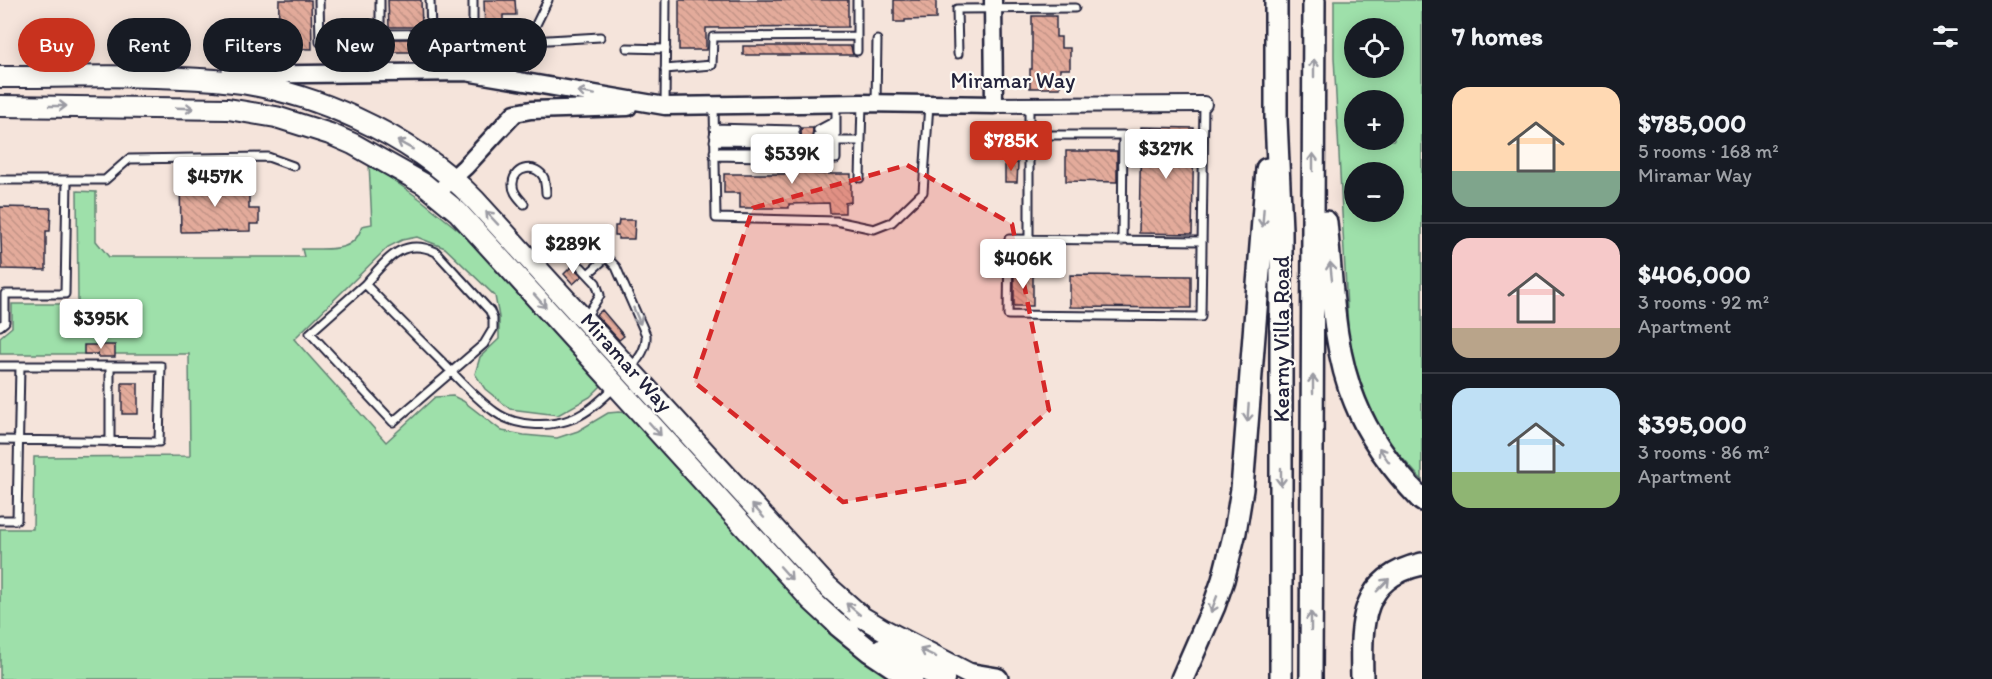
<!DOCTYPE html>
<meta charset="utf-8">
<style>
:root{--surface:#171b24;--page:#242831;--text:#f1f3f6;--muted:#9ea1a6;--line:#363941;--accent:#c8321e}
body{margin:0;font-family:Itim,sans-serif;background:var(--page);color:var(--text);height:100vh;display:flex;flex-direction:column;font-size:22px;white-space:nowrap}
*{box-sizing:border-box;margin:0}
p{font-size:20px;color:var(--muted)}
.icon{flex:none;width:33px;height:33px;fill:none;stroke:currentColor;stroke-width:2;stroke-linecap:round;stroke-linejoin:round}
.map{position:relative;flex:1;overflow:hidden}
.panel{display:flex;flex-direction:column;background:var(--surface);width:570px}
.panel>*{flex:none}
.hud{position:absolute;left:18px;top:18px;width:570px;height:54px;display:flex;gap:12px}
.buttons{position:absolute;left:1344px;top:18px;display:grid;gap:12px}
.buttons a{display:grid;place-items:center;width:60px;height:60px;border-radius:50%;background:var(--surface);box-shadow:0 3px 15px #0003;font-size:30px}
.price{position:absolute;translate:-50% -51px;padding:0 14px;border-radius:6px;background:#fff;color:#222;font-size:20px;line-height:39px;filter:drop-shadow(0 2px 3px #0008)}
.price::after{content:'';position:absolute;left:50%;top:36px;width:18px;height:14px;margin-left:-9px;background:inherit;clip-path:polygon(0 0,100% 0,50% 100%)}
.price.selected{background:var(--accent);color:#fff}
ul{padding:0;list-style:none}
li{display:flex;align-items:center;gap:18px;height:150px;padding:0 30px}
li+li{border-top:2px solid var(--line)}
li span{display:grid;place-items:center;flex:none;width:168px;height:120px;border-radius:18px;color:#555}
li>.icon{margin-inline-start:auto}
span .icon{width:72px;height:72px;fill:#fffc;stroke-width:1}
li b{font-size:26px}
h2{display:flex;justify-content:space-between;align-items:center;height:72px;padding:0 30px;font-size:26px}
.tag{padding:0 21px;border-radius:27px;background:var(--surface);box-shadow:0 3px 15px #0003;font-size:21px;line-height:54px}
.tag.selected{background:var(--accent);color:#fff}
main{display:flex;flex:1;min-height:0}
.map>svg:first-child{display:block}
.grass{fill:#9ee0aa;stroke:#608172;stroke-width:1.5;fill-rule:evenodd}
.building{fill:url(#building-back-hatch);stroke:#22223b;stroke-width:1.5}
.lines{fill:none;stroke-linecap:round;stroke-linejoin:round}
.service-casing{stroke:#22223b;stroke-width:11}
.minor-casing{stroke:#22223b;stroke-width:18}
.tertiary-casing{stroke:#22223b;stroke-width:21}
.secondary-casing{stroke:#22223b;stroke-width:24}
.primary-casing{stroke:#22223b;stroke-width:26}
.service{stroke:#fdfcf7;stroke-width:7}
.minor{stroke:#fdfcf7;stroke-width:14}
.tertiary{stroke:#fdfcf7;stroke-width:16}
.secondary{stroke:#fdfcf7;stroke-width:20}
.primary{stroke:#fdfcf7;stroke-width:21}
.oneway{stroke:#9a9aa2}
.marked{fill:#d62828;fill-opacity:0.2;stroke:#d62828;stroke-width:4.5;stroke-dasharray:12 8;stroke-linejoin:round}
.labels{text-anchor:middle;stroke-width:4.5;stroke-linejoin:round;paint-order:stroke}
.street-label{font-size:22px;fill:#22223b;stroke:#fdfcf7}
</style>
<main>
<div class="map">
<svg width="1422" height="679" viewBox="0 0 1422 679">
<defs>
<pattern id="building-back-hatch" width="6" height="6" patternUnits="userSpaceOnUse" patternTransform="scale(1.5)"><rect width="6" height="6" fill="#e3ab9b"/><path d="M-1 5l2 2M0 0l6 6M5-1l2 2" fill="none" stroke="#c29386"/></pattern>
</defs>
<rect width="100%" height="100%" fill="#f5e4db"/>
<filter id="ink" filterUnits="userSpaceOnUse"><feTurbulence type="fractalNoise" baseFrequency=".0167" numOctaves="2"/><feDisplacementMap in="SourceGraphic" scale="12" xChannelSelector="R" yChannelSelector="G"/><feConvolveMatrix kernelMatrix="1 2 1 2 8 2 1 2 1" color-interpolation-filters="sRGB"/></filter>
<g filter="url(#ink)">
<path class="grass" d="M1334,0H1422V480L1377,430L1349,348L1334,57ZM1354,28H1394V68H1354ZM1354,100H1394V140H1354ZM1354,172H1394V212H1354Z
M369,163L420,199L461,232L601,386L590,397L558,415L510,409L485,389L475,374L480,357L499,339V317L495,296L445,248L417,237L402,240L388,247L294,339L386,442L435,397L453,396L463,401L502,431L524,435L557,438L578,431L608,413L619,412L634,414L838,641L893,679H0V529H33L34,457L190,456L189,354H0V337L12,327V304H78L77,191L96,192V241L109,257H304L302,249C327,248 354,255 362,226L372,224Z"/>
<path class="building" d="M279,0H311L312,49L278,48Z
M388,0H421L422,27H389Z
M484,0H515L516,15H503V36L485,35Z
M679,0H848V27L706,28V50H679Z
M894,0H936V19L905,20V22H894Z
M1032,16H1056V37H1061V48H1070V69H1060V88H1030V69H1032Z
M392,39H420V52H392Z
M743,46H851L853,55H743Z
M1141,127L1194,128L1192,234L1139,233Z
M801,128H813L811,160L817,165V174H851V202L845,203V213H830L829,203L789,204V208H740V193H724V174H795V167L800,163L802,154Z
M1066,151H1117V182L1066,181Z
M1005,163H1018L1017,182H1005Z
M226,180L227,191H249V209H259V224H250V231L181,232L180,181Z
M0,207L51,208L50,231H46V270L2,269Z
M619,220H635L634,239H618V235H615V226H618Z
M572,266L582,276L573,284L564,274Z
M1014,274H1033V306H1014Z
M1070,275L1191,276V308L1070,307Z
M602,310L624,336L619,340L596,315Z
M84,345H115V357H98V354H84Z
M122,383H138V414H122Z"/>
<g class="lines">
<g class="service-casing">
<path id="service" d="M319,0L320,42H380V0
M430,0L431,33
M473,33V0
M380,34L473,33L482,40L514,42L600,37
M528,41L548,0
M627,48L666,49
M857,51V0
M958,54L957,9L1075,8
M665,69L712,65L713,37L857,36
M876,103L877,40
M665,106L666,0
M714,106L716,218L836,221L874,229L892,222L923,192L929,104
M714,128L796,130
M818,130L835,121
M714,135L796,136
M1029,135V105
M817,136L835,129
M714,141L796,142
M836,141H861
M817,142L835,135
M817,147L836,143
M714,152H767L796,149
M817,152L835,151
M714,156L767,157L796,154
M817,159H836V103
M771,161H795
M860,178L862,103
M0,180H105L129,159L268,157L293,166
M524,204C519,198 512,192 513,183C514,166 537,163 544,178C545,183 546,188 546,193
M1029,239V135H1123L1122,241
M1202,241L1009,239L1008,315L1201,317L1204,104
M598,248L616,267L646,335C647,349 639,358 631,368
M581,267L596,283L600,295L586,317
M588,274L607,257
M365,284C386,261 402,236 436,252L490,311L493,319V329L484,344L393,422L310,333L365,284C390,310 416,336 442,362C459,379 475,398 495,412C516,427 550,428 574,418C589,412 602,399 614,388
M0,326L5,322V294H65L67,180
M0,366H161L159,442L0,440
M110,366V442
M0,520H17L20,366"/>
</g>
<g class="minor-casing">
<path id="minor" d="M994,105L1204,104"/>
</g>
<g class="tertiary-casing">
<path id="tertiary" d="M229,75L466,72L665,106L862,103L994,105L993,0
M436,194L465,167L515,113L531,110L628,107"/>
</g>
<g class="secondary-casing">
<path id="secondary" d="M0,77C71,77 143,74 215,80C307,87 411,134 475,200L826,585L862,617L884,630L979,679
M0,106L228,109L276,117L330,134L353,144L424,184L458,212L811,600L838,625L850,632
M881,649L944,679"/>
</g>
<g class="primary-casing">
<path id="primary" d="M1276,0V119L1281,230V679
M1326,222C1332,280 1332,348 1355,402C1370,440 1394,471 1422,500
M838,625L870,651L912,679
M973,675L997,679
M1182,679L1214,606L1223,580L1235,532L1242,489L1267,169
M1311,679L1314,0
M1362,679C1361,626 1358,578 1422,564"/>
</g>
<use href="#service" class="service"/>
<use href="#minor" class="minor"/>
<use href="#tertiary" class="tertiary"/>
<use href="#secondary" class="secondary"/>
<use href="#primary" class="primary"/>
</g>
<defs><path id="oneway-shaft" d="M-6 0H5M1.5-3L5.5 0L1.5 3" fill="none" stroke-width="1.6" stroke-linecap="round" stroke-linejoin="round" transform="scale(1.5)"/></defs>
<g class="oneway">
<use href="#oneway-shaft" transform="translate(1314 68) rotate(-90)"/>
<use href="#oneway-shaft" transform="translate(586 93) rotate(-170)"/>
<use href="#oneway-shaft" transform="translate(58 106)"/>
<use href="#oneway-shaft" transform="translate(185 108) rotate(2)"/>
<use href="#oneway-shaft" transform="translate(405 145) rotate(-151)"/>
<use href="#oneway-shaft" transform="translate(1313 162) rotate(-90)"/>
<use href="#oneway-shaft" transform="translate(492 218) rotate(-133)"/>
<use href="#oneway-shaft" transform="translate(1263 218) rotate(94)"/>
<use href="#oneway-shaft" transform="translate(1331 271) rotate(-96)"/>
<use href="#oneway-shaft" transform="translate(540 301) rotate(48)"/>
<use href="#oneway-shaft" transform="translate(637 316) rotate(67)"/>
<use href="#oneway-shaft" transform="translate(1313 384) rotate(-90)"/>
<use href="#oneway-shaft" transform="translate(1248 413) rotate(94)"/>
<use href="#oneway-shaft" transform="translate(655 429) rotate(48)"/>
<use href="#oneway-shaft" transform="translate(1384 455) rotate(-125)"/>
<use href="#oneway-shaft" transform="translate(1281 477) rotate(90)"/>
<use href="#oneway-shaft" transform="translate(758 511) rotate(-132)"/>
<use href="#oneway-shaft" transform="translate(786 573) rotate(48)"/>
<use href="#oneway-shaft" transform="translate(1383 585) rotate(-46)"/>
<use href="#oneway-shaft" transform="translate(1214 604) rotate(111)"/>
<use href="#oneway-shaft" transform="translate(853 609) rotate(-140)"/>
<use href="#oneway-shaft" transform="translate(1311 621) rotate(-90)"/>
<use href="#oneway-shaft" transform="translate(928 653) rotate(-154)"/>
</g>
</g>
<path class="marked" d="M907,165L1012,224L1049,410L972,480L843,502L694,382L753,208Z"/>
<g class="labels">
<g class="street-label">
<text x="1013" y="88">Miramar Way</text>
<text transform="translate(1281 339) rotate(-90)" y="8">Kearny Villa Road</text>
<text transform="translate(627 362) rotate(48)" y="8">Miramar Way</text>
</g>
</g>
</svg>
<div class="buttons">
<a><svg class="icon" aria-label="locate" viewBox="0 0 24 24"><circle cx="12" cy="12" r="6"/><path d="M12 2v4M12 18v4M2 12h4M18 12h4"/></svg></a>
<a>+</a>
<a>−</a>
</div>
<b class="price selected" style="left:1011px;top:172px">$785K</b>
<b class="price" style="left:1166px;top:180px">$327K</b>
<b class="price" style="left:792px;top:185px">$539K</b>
<b class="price" style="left:215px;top:208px">$457K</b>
<b class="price" style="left:573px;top:275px">$289K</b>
<b class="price" style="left:1023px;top:290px">$406K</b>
<b class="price" style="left:101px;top:350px">$395K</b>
<div class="hud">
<a class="tag selected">Buy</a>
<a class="tag">Rent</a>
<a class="tag">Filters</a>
<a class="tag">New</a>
<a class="tag">Apartment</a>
</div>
</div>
<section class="panel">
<h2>7 homes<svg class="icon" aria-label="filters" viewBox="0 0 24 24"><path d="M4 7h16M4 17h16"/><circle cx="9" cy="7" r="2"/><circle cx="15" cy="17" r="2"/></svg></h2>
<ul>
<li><span style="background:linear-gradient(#ffd9b3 70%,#7fa58c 0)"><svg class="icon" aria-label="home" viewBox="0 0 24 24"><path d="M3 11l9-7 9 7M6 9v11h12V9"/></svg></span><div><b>$785,000</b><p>5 rooms · 168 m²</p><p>Miramar Way</p></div></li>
<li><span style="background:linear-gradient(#f6c9c9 75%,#b9a48a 0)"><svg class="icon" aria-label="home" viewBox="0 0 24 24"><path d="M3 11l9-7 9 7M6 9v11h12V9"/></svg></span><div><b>$406,000</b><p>3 rooms · 92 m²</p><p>Apartment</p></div></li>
<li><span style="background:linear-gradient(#bfe0f5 70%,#8fb573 0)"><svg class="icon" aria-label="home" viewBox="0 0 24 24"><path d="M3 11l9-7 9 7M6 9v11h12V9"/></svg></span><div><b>$395,000</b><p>3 rooms · 86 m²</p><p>Apartment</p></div></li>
</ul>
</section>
</main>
